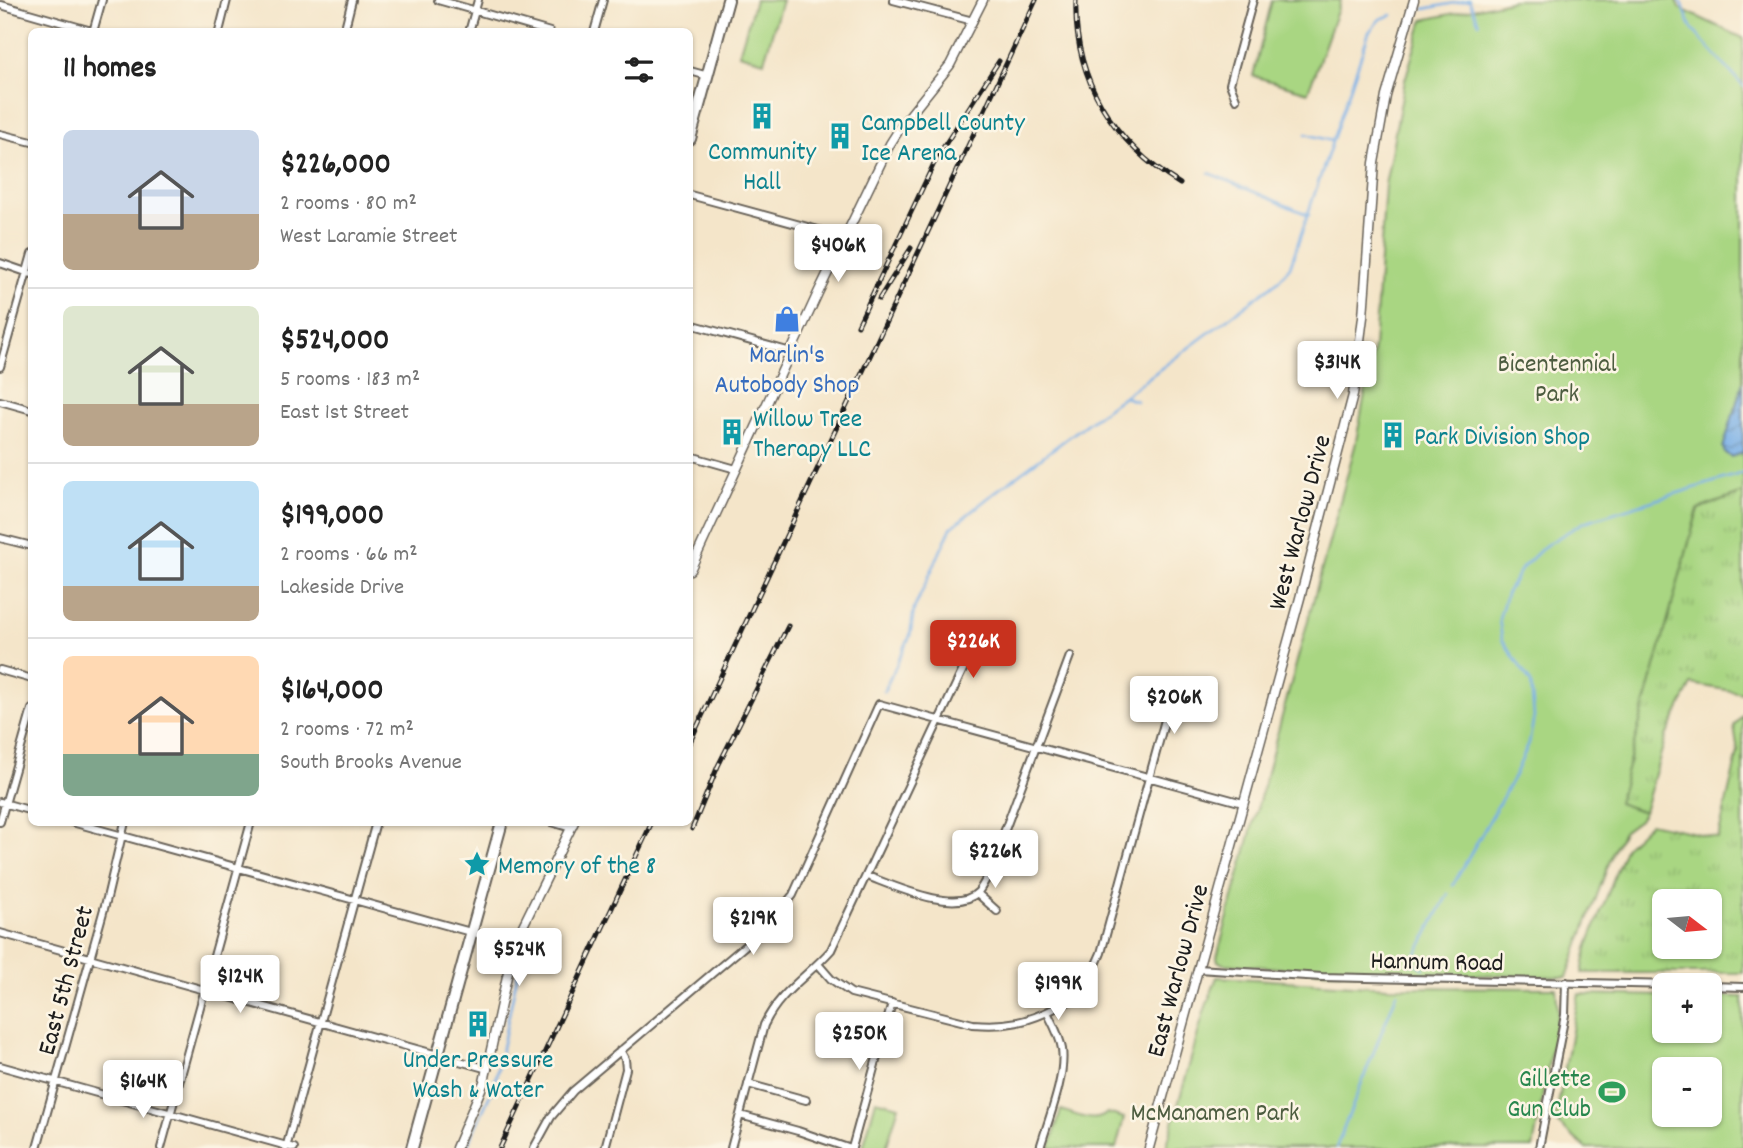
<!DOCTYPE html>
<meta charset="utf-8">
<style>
:root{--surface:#fff;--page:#f2f2f2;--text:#222;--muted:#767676;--line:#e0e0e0;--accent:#c8321e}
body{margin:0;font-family:Dekko,sans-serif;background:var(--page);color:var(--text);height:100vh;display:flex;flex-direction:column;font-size:26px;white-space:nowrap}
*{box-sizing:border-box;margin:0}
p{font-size:23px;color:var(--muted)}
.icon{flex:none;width:38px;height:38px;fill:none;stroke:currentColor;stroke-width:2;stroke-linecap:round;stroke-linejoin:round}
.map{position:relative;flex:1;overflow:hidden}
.sheet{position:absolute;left:28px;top:28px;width:665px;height:798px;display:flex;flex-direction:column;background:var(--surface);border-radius:10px;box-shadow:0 2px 5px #0004}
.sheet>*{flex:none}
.needle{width:46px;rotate:106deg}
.tools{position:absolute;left:1652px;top:889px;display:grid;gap:14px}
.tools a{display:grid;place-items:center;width:70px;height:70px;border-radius:10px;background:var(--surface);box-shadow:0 2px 5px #0004;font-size:35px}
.price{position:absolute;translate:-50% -60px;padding:0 16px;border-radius:7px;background:#fff;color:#222;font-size:23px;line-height:46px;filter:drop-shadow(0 2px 4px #0008)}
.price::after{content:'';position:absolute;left:50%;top:42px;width:21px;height:16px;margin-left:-10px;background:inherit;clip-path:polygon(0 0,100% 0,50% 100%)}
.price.on{background:var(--accent);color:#fff}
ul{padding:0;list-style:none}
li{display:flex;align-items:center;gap:21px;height:175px;padding:0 35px}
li+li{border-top:2px solid var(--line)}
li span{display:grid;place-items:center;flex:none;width:196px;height:140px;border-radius:10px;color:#555}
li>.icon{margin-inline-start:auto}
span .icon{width:84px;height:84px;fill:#fffc;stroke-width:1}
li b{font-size:30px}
h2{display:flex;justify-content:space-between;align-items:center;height:84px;padding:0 35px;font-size:30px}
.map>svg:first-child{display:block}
.grass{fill:url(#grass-tufts);stroke:#62794f;stroke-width:2;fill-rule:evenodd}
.green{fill:#a9d682;stroke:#62794f;stroke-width:2;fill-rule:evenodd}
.water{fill:url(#water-waves);stroke:#4a6682;stroke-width:2}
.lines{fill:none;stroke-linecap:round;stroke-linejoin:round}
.stream{stroke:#78afe7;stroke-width:2.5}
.minor-casing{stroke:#686259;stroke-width:10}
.tertiary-casing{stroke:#686259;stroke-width:11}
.primary-casing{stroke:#686259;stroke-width:14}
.minor{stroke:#fff;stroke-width:6}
.tertiary{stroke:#fff;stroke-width:8}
.primary{stroke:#fff;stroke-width:10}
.rail-casing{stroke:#1c1c1c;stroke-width:5}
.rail{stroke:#fcf5e5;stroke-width:2.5;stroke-dasharray:8;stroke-linecap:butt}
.labels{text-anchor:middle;stroke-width:5;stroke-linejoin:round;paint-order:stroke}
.culture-label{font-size:26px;fill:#0d838f;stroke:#fcf5e5;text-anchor:start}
.shop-label{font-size:26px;fill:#366cbe;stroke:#fcf5e5}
.park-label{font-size:26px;fill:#4d5d40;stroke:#fcf5e5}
.street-label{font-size:26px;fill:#1c1c1c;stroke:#fcf5e5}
.leisure-label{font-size:26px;fill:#27864d;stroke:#fcf5e5;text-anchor:end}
</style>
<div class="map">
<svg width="1743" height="1148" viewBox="0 0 1743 1148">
<defs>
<pattern id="grass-tufts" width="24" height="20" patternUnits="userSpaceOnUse" patternTransform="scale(1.75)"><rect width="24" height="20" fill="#a9d682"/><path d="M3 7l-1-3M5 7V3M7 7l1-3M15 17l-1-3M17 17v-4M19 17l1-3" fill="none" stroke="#91b770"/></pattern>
<pattern id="water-waves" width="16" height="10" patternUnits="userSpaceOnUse" patternTransform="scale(1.75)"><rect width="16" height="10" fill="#78afe7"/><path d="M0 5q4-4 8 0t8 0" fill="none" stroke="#628eba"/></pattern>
</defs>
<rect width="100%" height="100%" fill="#fcf5e5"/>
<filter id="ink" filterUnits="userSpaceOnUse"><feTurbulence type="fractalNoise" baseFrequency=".0143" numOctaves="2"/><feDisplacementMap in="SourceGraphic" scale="14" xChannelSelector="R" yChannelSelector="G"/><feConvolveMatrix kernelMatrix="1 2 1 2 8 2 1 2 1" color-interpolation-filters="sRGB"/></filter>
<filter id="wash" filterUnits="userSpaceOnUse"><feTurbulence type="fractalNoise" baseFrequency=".00686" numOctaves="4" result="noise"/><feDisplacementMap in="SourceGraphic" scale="28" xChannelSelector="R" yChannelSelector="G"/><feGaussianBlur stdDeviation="1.57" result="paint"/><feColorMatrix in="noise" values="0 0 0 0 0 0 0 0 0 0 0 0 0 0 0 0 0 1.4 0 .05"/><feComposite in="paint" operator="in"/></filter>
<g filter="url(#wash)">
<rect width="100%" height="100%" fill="#f4e5c9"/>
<path class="grass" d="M1743,493V693L1692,684L1666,736L1644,812L1617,803L1698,509Z
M1743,715V973H1582L1587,948L1626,846L1650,823L1718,838L1738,752L1734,726ZM1664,901H1710V947H1664Z"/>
<path class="green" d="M755,0H782L764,61L739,54Z
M1272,0H1341L1308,92L1253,76Z
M1514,0H1677L1679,8L1743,38V493L1698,509L1618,803L1644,812L1639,820L1623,832L1613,852L1567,977L1335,972L1223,964L1218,961L1217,957L1355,446L1374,347L1385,185L1405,80L1423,20Z
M1217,977L1387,987L1556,988L1558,1013L1533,1148H1166L1204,1012Z
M1579,994L1664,996V1031H1710V996L1743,997V1148H1586L1555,1121ZM1664,1069H1710V1115H1664Z
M876,1100L899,1106L886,1148H863Z
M1061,1110C1075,1114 1096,1125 1107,1113L1124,1118L1116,1148H1050Z"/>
<path class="water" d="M1743,382V453L1731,457L1725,453L1723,448Z"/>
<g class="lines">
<path class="stream" d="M1469,0L1479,23
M1680,0L1692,29L1743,86
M1424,9L1470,0
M1306,134L1332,141
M1209,173L1309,215
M1124,397L1137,401
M884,691L910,636L914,609L951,528L999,489L1277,282L1290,267L1369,32L1380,19L1392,15
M1453,885L1515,775L1529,743L1534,717L1531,683L1502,639L1499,619L1506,594L1522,568L1546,545L1584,522L1743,473
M1413,962L1424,968
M1411,965L1448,894
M466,1148L494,1086L521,957
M1336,1148L1397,993"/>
</g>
</g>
<g filter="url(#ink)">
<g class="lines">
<g class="minor-casing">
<path id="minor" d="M438,0L550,32
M893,0L973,21
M1,5L95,32
M93,32L102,0
M219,32L227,0
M344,32L352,0
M469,32L478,0
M594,32L603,0
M690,71L708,76
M1236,99L1230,84L1253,0
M0,134L32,142
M690,195L844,237
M0,263L32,274
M690,324L791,352
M0,367L32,254
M0,401L32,410
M690,456L736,469
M0,538L32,546
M0,670L32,679
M0,802L32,811
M0,822L32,709
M72,822L514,944
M551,822L571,828
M867,876C892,885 956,915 978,892C981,889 984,882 987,878L1070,656
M977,893L997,911
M0,933L488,1069
M818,964L831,979L851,993L973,1024C1005,1027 1029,1022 1057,1007C1064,1004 1071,1001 1076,996C1088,983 1094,969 1101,953L1174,687
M1198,969L1322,977L1675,985
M1710,986L1743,987
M0,1066L294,1148
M748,1084L806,1100
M740,1115L798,1131L848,1148
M37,1148L107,898L125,822
M161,1148L251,822
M286,1148L376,822
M534,1148L551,1117L573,1091L766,928L793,895L879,704L1243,803
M605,1148L626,1069L625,1059L620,1050
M731,1148L764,1025C780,991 806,978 831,950L983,627
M852,1148L892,1003
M1040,1148C1048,1120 1066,1077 1062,1049C1060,1036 1053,1024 1047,1012
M1539,1148L1565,1015L1566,982"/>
</g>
<g class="tertiary-casing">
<path id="tertiary" d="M690,570L818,293L890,144L902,125L950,65L983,0
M456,1148L484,1082L514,944L574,822
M1149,1148L1300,598L1353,395L1363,317L1374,163L1386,96L1414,0"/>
</g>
<g class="primary-casing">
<path id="primary" d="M690,139L728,0
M412,1148L502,822"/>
</g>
<use href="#minor" class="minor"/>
<use href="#tertiary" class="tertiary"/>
<use href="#primary" class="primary"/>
<g class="rail-casing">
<path id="rail" d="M1076,0C1073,79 1114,144 1180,184
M879,299L911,248
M858,325L937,157L999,61
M690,742L1036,0
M692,829L718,766L788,626
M500,1148L652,822"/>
</g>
<use href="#rail" class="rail"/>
</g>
</g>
<defs>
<g id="building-bare" transform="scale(2.1)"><path d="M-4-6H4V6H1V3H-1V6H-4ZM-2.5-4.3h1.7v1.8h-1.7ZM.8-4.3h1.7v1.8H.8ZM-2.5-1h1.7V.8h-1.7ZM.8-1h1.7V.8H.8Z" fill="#0f9aa8" stroke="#fcf5e5" stroke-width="2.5" paint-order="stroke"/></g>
<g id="shop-bare" transform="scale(2.1)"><path d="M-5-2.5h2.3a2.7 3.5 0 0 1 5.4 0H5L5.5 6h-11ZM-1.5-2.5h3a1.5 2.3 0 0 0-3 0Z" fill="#3f7fe0" stroke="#fcf5e5" stroke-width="2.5" paint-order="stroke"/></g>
<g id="sight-bare" transform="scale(2.1)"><path d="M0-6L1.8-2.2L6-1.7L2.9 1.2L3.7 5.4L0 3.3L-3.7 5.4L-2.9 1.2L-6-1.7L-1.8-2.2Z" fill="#0f9aa8" stroke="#fcf5e5" stroke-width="2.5" paint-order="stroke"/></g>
<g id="stadium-bare" transform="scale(2.1)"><path d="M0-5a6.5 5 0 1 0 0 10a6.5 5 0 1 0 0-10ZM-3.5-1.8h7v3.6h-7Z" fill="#2e9e5b" stroke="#fcf5e5" stroke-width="2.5" paint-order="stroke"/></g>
</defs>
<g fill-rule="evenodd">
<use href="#building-bare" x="762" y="116"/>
<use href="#building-bare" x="840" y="136"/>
<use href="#shop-bare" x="787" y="319"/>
<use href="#building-bare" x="732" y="432"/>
<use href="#building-bare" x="1393" y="435"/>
<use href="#sight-bare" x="477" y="864"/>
<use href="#building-bare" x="478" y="1024"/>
<use href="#stadium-bare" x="1612" y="1092"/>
</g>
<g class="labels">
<g class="culture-label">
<text x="861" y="130">Campbell County<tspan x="861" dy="30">Ice Arena</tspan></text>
<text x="762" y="159" text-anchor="middle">Community<tspan x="762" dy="30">Hall</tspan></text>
<text x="753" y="426">Willow Tree<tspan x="753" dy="30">Therapy LLC</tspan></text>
<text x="1414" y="444">Park Division Shop</text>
<text x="498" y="873">Memory of the 8</text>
<text x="478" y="1067" text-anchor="middle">Under Pressure<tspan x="478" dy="30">Wash &amp; Water</tspan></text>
</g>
<g class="shop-label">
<text x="787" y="362">Marlin's<tspan x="787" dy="30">Autobody Shop</tspan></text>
</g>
<g class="park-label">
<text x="1557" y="371">Bicentennial<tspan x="1557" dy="30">Park</tspan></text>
<text x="1215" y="1120">McManamen Park</text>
</g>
<g class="street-label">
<text transform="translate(1298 522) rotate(-75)" y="9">West Warlow Drive</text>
<text transform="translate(1437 960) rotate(1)" y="9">Hannum Road</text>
<text transform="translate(1176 970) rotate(-75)" y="9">East Warlow Drive</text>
<text transform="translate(64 980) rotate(-75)" y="9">East 5th Street</text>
</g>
<g class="leisure-label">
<text x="1591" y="1086">Gillette<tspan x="1591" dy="30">Gun Club</tspan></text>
</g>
</g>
</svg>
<div class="tools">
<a><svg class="needle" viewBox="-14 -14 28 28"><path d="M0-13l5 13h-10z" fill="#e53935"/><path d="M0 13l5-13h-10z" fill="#767676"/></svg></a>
<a>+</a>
<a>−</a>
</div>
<b class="price" style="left:838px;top:284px">$406K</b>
<b class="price" style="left:1337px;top:401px">$314K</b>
<b class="price on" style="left:973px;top:680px">$226K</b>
<b class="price" style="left:1174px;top:736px">$206K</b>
<b class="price" style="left:995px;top:890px">$226K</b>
<b class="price" style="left:753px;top:957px">$219K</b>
<b class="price" style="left:519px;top:988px">$524K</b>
<b class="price" style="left:240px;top:1015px">$124K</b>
<b class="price" style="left:1058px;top:1022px">$199K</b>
<b class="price" style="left:859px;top:1072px">$250K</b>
<b class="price" style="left:143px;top:1120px">$164K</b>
<section class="sheet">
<h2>11 homes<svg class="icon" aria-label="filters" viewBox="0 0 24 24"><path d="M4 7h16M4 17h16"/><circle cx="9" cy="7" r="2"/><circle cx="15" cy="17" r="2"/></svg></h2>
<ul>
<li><span style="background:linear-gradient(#c9d6e8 60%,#b9a48a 0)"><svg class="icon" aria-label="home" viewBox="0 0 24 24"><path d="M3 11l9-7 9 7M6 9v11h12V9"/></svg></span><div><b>$226,000</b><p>2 rooms · 80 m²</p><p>West Laramie Street</p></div></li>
<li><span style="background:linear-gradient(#dfe7d0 70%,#b9a48a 0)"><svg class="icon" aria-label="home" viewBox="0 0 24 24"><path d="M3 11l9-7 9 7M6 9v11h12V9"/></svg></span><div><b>$524,000</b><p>5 rooms · 183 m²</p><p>East 1st Street</p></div></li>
<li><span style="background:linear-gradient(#bfe0f5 75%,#b9a48a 0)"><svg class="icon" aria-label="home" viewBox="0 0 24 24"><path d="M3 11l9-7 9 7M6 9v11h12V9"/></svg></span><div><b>$199,000</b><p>2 rooms · 66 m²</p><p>Lakeside Drive</p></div></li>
<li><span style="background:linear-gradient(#ffd9b3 70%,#7fa58c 0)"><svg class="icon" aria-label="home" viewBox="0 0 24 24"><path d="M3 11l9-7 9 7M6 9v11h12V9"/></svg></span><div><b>$164,000</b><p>2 rooms · 72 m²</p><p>South Brooks Avenue</p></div></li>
</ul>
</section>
</div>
